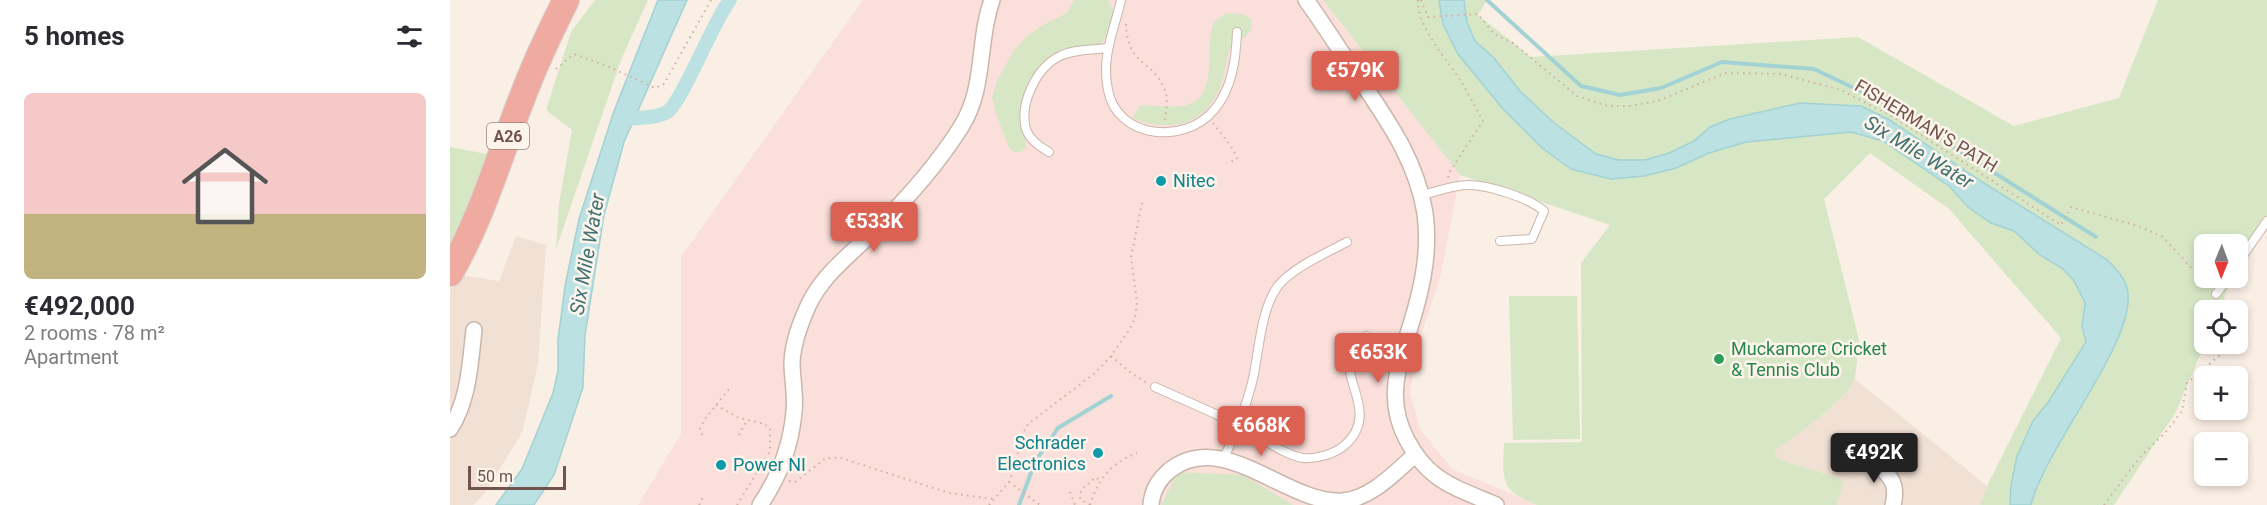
<!DOCTYPE html>
<meta charset="utf-8">
<style>
:root{--surface:#fff;--page:#f2f2f3;--text:#2b2b33;--muted:#7c7c81;--accent:#db6153}
body{margin:0;font-family:Roboto,sans-serif;background:var(--page);color:var(--text);height:100vh;display:flex;flex-direction:column;font-size:22px;white-space:nowrap}
*{box-sizing:border-box;margin:0}
p{font-size:20px;color:var(--muted)}
.icon{flex:none;width:33px;height:33px;fill:none;stroke:currentColor;stroke-width:2;stroke-linecap:round;stroke-linejoin:round}
.map{position:relative;flex:1;overflow:hidden}
.side{display:flex;flex-direction:column;background:var(--surface);width:450px}
.side>*{flex:none}
.needle{width:39px;rotate:181deg}
.controls{position:absolute;left:1744px;top:234px;display:grid;gap:12px}
.controls a{display:grid;place-items:center;width:54px;height:54px;border-radius:9px;background:var(--surface);box-shadow:0 3px 9px #0003;font-size:30px}
.scale{position:absolute;left:18px;bottom:15px;width:98px;box-sizing:border-box;padding-left:6px;border:3px solid #71554c;border-top:0;font-size:16px;line-height:21px;white-space:nowrap;color:#71554c;-webkit-text-stroke:4px #fdf4eb;paint-order:stroke}
.price{position:absolute;translate:-50% -51px;padding:0 14px;border-radius:6px;background:var(--accent);color:#fff;font-size:20px;line-height:39px;filter:drop-shadow(0 2px 3px #0008)}
.price::after{content:'';position:absolute;left:50%;top:36px;width:18px;height:14px;margin-left:-9px;background:inherit;clip-path:polygon(0 0,100% 0,50% 100%)}
.price.selected{background:#222;color:#fff}
ul{padding:0;list-style:none}
li{display:grid;align-content:center;gap:12px;height:318px;padding:0 24px}
li span{display:grid;place-items:center;height:186px;border-radius:9px;color:#555}
li>.icon{margin-inline-start:auto}
span .icon{width:108px;height:108px;fill:#fffc;stroke-width:1}
li b{font-size:26px}
h2{display:flex;justify-content:space-between;align-items:center;height:72px;padding:0 24px;font-size:26px}
main{display:flex;flex:1;min-height:0}
.map>svg:first-child{display:block}
.residential{fill:#f1e0d4}
.commercial{fill:#fadfda}
.green{fill:#d7e7c5}
.water{fill:#bbe1e2;stroke:#a2d2d3;stroke-width:1.5}
.lines{fill:none;stroke-linecap:round;stroke-linejoin:round}
.stream{stroke:#a2d2d3;stroke-width:4}
.canal{stroke:#bbe1e2;stroke-width:14}
.lane-casing{stroke:#cbb6ac;stroke-width:10}
.street-casing{stroke:#cbb6ac;stroke-width:18}
.highway-casing{stroke:#d7cfcd;stroke-width:28}
.path{stroke:#d2afa2;stroke-width:2;stroke-dasharray:1.5 4.5;stroke-linecap:butt}
.lane{stroke:#fff;stroke-width:8}
.street{stroke:#fff;stroke-width:15}
.highway{stroke:#f0aba1;stroke-width:26}
.culture-dot{fill:#0f9aa8;stroke:#fdf4eb;stroke-width:2}
.leisure-dot{fill:#2e9e5b;stroke:#fdf4eb;stroke-width:2}
.labels{text-anchor:middle;stroke-width:5;stroke-linejoin:round;paint-order:stroke}
.shield{fill:#fdf4eb;stroke:#9b857c;stroke-width:1.5}
.shield-label{font-size:16px;font-weight:bold;fill:#71554c}
.street-label{font-size:18px;fill:#71554c;stroke:#fdf4eb}
.culture-label{font-size:18px;fill:#0d838f;stroke:#fdf4eb;text-anchor:start}
.leisure-label{font-size:18px;fill:#27864d;stroke:#fdf4eb;text-anchor:start}
.water-label{font-size:20px;font-style:italic;fill:#417376;stroke:#fdf4eb}
</style>
<main>
<section class="side">
<h2>5 homes<svg class="icon" aria-label="filters" viewBox="0 0 24 24"><path d="M4 7h16M4 17h16"/><circle cx="9" cy="7" r="2"/><circle cx="15" cy="17" r="2"/></svg></h2>
<ul>
<li><span style="background:linear-gradient(#f6c9c9 65%,#c2b280 0)"><svg class="icon" aria-label="home" viewBox="0 0 24 24"><path d="M3 11l9-7 9 7M6 9v11h12V9"/></svg></span><div><b>€492,000</b><p>2 rooms · 78 m²</p><p>Apartment</p></div></li>
</ul>
</section>
<div class="map">
<svg width="1817" height="505" viewBox="0 0 1817 505">
<rect width="100%" height="100%" fill="#faefe5"/>
<path class="residential" d="M66,236L96,245L88,364L72,433L34,494L23,505H0V290L10,275L49,281Z
M1405,379L1537,486L1530,505H1387L1393,480L1328,459L1323,451L1367,420L1397,392Z"/>
<path class="commercial" d="M413,0H873L1010,175L990,278L969,341L960,394L970,429L1002,469L1087,505H188L231,434V257Z"/>
<path class="green" d="M145,0H198L171,60L106,249L109,203L122,130L96,110L121,32Z
M624,0H658L665,14L660,30L649,47C639,50 627,51 617,55C576,73 576,110 576,148L571,152H564L559,148L547,116L542,97L548,79L564,50L577,36L595,24L617,13Z
M873,0H1037L1028,15L1081,57L1408,37L1564,126L1669,98L1708,0H1817V220L1788,266V244H1755V278H1783L1769,310H1755V343L1726,412L1664,505H1530L1537,486L1611,338L1499,209L1420,153L1374,199L1409,340L1405,379L1397,392L1367,420L1324,451L1328,459L1394,480L1387,505H1087C1049,490 1053,480 1054,443L1132,442L1131,263L1160,225L1010,175Z
M777,13L793,14L801,19L802,28L795,38L785,39C777,51 777,61 774,75C767,102 749,125 719,125C705,125 695,125 683,117L689,106C704,104 721,109 736,105C772,98 752,40 765,21C768,18 774,15 777,13Z
M0,147L37,154L6,235L0,243Z
M1059,296H1127L1130,439L1063,440Z
M728,472L793,475L843,505H711Z"/>
<path class="water" d="M208,0H237L174,142L154,215L135,335L133,387L104,475L84,505H46L72,469L103,393L108,371V340L115,286L129,219L164,111Z
M989,0H1014L1017,22L1025,41L1044,58L1070,91L1103,122L1146,154L1169,160H1195L1219,153L1244,141L1260,127L1280,119L1350,103L1411,106L1438,119L1534,183L1656,259C1665,267 1674,276 1677,288C1690,338 1595,446 1581,505H1560L1561,485L1567,456L1583,421L1599,401L1636,342L1632,327L1635,303L1624,281L1613,269L1590,255L1564,231L1541,223L1518,207L1499,186L1433,141L1401,132L1296,142L1259,153L1226,168L1194,176L1161,179L1121,169L1092,148L1053,109L1008,54L993,24Z"/>
<g class="lines">
<path class="stream" d="M1037,0L1131,86L1170,95L1211,88L1272,62L1364,69L1429,100L1646,237
M569,505L585,462L608,428L661,396"/>
<path class="canal" d="M171,119C185,118 204,119 217,112C232,103 263,21 280,0"/>
<g class="lane-casing">
<path id="lane" d="M671,0C664,31 651,57 658,90C667,139 735,145 764,110C782,89 786,59 787,32
M599,152C589,146 580,140 576,129C569,103 587,67 610,56C624,49 642,50 657,48
M972,195C986,192 1003,185 1018,185C1039,185 1079,198 1094,211L1082,239L1050,241
M1788,263L1817,221
M1766,294L1778,278
M705,387C733,400 761,411 788,425C807,434 833,455 853,458C867,459 885,454 895,445C938,406 868,364 917,336
M773,460C785,435 795,410 802,383C809,354 810,310 828,286C842,268 876,253 897,242"/>
</g>
<g class="street-casing">
<path id="street" d="M856,0C873,23 888,48 905,72C935,117 966,158 975,213C979,243 975,274 967,303C955,351 931,392 957,440C964,453 973,466 985,475C1003,489 1026,496 1046,505
M0,429C19,400 20,364 24,330
M1423,459C1438,475 1449,481 1443,505
M310,505C329,477 341,446 344,412C346,396 342,379 342,362C343,342 350,324 358,306C372,275 400,255 424,231C456,200 487,165 511,127C536,88 527,42 542,0
M701,505C702,491 709,479 720,470C774,428 837,505 893,501C922,498 944,473 965,455"/>
</g>
<g class="highway-casing">
<path id="highway" d="M0,273C33,216 50,153 74,93C86,61 101,30 116,0"/>
</g>
<path class="path" d="M968,0C966,27 999,61 1012,83C1019,95 1026,108 1033,121L999,173L998,179
M971,0L978,17L1028,14L1044,34L1063,43L1127,96L1157,106H1180L1208,101L1275,73L1331,74L1391,90L1443,117L1611,225L1621,207L1688,226L1713,237L1758,286
M676,24C678,67 701,58 714,88C719,98 716,110 715,121
M106,69L124,54L157,66L205,88L214,84L261,0
M763,123L783,149L787,159L777,163
M1772,301L1780,310
M661,356L681,373L697,383
M266,405L289,418L315,424L320,429V451L287,505
M252,435L250,429L255,419L279,389
M289,435L297,420
M339,481L345,482L376,458H391L499,493L544,499
M559,482L590,505
M620,492L625,505
M249,505L254,495
M539,505L559,482L565,466L571,437L578,424L645,373L661,356L680,329L685,318L687,303L681,257L692,203
M640,505C648,479 661,463 687,453
M640,505L630,499L631,490L646,477L650,481
M1654,505L1690,457L1715,433L1732,411L1737,383L1783,344"/>
<use href="#lane" class="lane"/>
<use href="#street" class="street"/>
<use href="#highway" class="highway"/>
</g>
<g class="culture-dot">
<circle cx="711" cy="181" r="6"/>
<circle cx="648" cy="453" r="6"/>
<circle cx="271" cy="465" r="6"/>
</g>
<circle class="leisure-dot" cx="1269" cy="359" r="6"/>
<g class="labels">
<rect class="shield" x="37" y="123" width="42" height="26" rx="4.5"/>
<g class="shield-label">
<text x="58" y="142">A26</text>
</g>
<g class="street-label">
<text transform="translate(1476 126) rotate(31)" y="6">FISHERMAN'S PATH</text>
</g>
<g class="culture-label">
<text x="723" y="187">Nitec</text>
<text x="636" y="449" text-anchor="end">Schrader<tspan x="636" dy="21">Electronics</tspan></text>
<text x="283" y="471">Power NI</text>
</g>
<g class="leisure-label">
<text x="1281" y="355">Muckamore Cricket<tspan x="1281" dy="21">&amp; Tennis Club</tspan></text>
</g>
<g class="water-label">
<text transform="translate(1469 152) rotate(31)" y="7">Six Mile Water</text>
<text transform="translate(137 254) rotate(-80)" y="7">Six Mile Water</text>
</g>
</g>
</svg>
<div class="controls">
<a><svg class="needle" viewBox="-14 -14 28 28"><path d="M0-13l5 13h-10z" fill="#e53935"/><path d="M0 13l5-13h-10z" fill="#7c7c81"/></svg></a>
<a><svg class="icon" aria-label="locate" viewBox="0 0 24 24"><circle cx="12" cy="12" r="6"/><path d="M12 2v4M12 18v4M2 12h4M18 12h4"/></svg></a>
<a>+</a>
<a>−</a>
</div>
<div class="scale">50 m</div>
<b class="price" style="left:905px;top:102px">€579K</b>
<b class="price" style="left:424px;top:253px">€533K</b>
<b class="price" style="left:928px;top:384px">€653K</b>
<b class="price" style="left:811px;top:457px">€668K</b>
<b class="price selected" style="left:1424px;top:484px">€492K</b>
</div>
</main>
